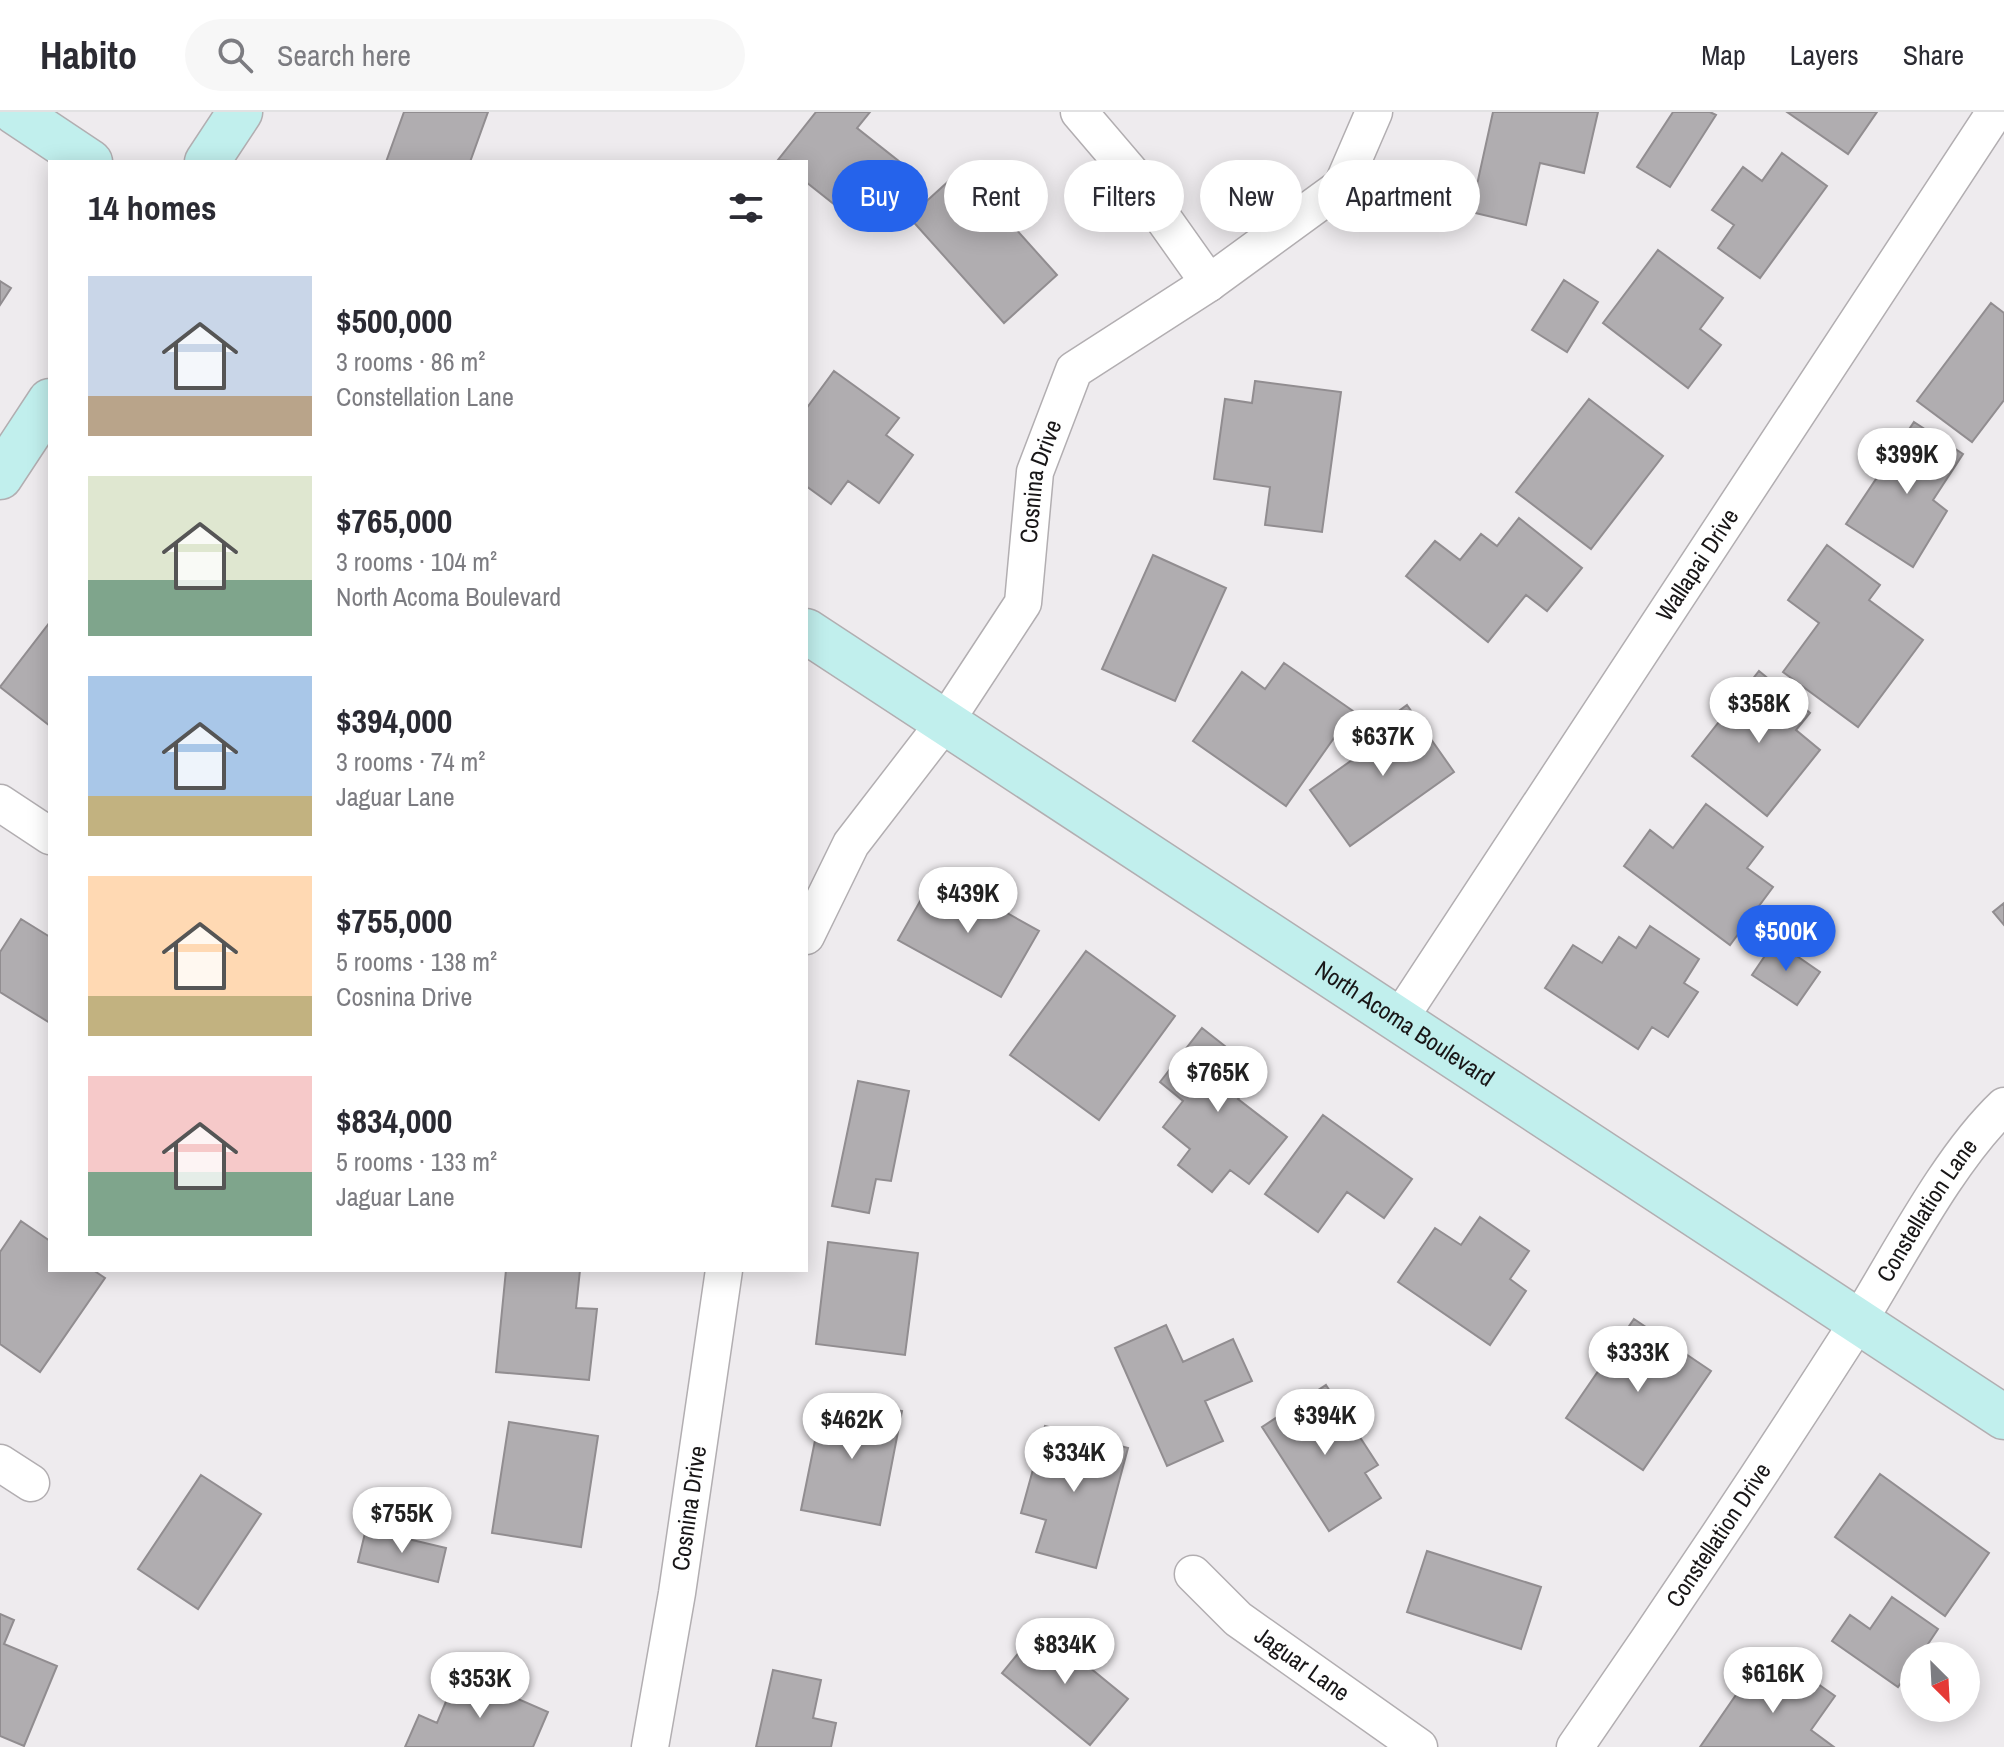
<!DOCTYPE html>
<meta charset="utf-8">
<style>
:root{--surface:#fff;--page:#f7f7f7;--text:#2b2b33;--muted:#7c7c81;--line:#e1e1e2;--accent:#2563eb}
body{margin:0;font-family:"Archivo Narrow",sans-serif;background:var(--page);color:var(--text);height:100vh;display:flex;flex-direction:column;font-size:30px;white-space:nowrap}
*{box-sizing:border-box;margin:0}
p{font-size:26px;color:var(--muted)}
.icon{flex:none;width:44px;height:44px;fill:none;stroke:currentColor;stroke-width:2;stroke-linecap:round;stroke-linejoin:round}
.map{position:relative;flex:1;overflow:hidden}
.details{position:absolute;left:48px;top:48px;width:760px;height:1112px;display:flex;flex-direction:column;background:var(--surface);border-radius:0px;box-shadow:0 4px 20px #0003}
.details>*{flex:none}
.guide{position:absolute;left:832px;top:48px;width:760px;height:72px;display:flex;gap:16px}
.needle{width:52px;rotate:156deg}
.controls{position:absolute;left:1900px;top:1530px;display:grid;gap:16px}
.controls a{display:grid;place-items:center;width:80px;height:80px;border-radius:50%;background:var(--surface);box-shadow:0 4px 20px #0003;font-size:40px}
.price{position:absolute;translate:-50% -68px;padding:0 18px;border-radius:28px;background:#fff;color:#222;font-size:26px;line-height:52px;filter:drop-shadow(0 2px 4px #0008)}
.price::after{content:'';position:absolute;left:50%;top:48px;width:24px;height:18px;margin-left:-12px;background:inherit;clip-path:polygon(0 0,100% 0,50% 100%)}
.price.current{background:var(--accent);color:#fff}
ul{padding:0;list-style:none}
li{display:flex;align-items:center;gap:24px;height:200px;padding:0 40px}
li span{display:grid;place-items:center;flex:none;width:224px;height:160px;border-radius:0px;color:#555}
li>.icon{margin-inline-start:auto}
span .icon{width:96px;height:96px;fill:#fffc;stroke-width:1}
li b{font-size:34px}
h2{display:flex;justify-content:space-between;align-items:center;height:96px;padding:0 40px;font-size:34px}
.pill{padding:0 28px;border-radius:36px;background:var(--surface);box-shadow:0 4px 20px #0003;font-size:28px;line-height:72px}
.pill.current{background:var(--accent);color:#fff}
header{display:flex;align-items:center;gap:48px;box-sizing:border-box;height:112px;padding:0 40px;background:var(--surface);border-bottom:2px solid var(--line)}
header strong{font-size:38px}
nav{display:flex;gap:44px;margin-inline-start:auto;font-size:28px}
.search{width:560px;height:72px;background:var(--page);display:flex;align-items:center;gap:20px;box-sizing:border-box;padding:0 28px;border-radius:44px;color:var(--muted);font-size:30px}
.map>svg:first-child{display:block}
.building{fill:#b0adb0;stroke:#918d90;stroke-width:2}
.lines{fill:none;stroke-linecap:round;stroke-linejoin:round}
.minor-casing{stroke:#b2aeb1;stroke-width:39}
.secondary-casing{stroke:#b2aeb1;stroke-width:47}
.minor{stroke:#fff;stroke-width:36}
.secondary{stroke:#c1efed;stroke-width:44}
.labels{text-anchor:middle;stroke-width:8;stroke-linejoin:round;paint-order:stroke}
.street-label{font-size:24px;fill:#181617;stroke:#fff}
</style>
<header>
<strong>Habito</strong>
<div class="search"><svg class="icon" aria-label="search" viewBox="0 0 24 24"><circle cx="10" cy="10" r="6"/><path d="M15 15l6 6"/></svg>Search here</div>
<nav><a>Map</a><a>Layers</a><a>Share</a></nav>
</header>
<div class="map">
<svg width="2004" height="1635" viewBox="0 0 2004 1635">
<rect width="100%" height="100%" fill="#eeebee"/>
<path class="building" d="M404,0H488L470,50H386Z
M816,0H870L857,16L905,54L859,112L806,70V50L778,48Z
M1493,0H1598L1584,61L1540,51L1526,113L1471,100Z
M1673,0H1710L1716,3L1670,75L1637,55Z
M1787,0H1877L1848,42Z
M1782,41L1827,74L1760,166L1718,136L1734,113L1712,98L1743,55L1762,69Z
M962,57L1057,163L1004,211L909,105Z
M1658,138L1723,186L1700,217L1721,233L1688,276L1603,211Z
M1564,168L1598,190L1567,240L1532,218Z
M0,169L11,176L0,193Z
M1991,191L2004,201V288L1972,330L1917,289Z
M834,259L899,306L886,323L913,343L879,391L848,369L831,392L806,374V297Z
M1255,269L1341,280L1322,420L1265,413L1270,375L1214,367L1225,287L1252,291Z
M1589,287L1663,344L1591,437L1516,380Z
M1914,310L1963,342L1933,388L1947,399L1913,455L1846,412Z
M1519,406L1582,456L1547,499L1526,483L1488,530L1406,464L1435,429L1460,448L1481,422L1497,434Z
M1827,433L1880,473L1869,488L1923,528L1858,615L1783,560L1819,511L1788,488Z
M1153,443L1226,476L1175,589L1102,557Z
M50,510V614L0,575Z
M1284,551L1353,599L1286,694L1193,629L1242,560L1265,577Z
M1759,559L1810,601L1796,618L1820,638L1767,704L1692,644Z
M1407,593L1454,660L1350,734L1310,678L1387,623L1381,612Z
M1706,692L1763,735L1747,756L1773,775L1730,833L1624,754L1650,718L1673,736Z
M936,761L1039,819L1001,885L898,828Z
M2004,791V813L1993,800Z
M21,807L50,825V911L0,880V840Z
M1650,814L1699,847L1684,871L1698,880L1668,925L1652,915L1638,937L1545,876L1573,833L1602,851L1619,825L1636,836Z
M1775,829L1820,860L1797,893L1752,863Z
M1086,839L1175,904L1099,1008L1010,943Z
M1202,916L1259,961L1238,987L1287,1025L1249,1072L1230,1058L1212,1080L1178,1053L1190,1037L1163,1015L1183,989L1160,970Z
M858,969L909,979L891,1069L876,1067L869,1101L832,1094Z
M1323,1003L1412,1067L1384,1106L1347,1080L1318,1120L1265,1082Z
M1480,1105L1529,1139L1510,1167L1526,1179L1490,1233L1398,1170L1435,1116L1461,1133Z
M21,1109L50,1129V1158H93L105,1166L40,1260L0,1232V1140Z
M828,1130L918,1141L905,1243L816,1232Z
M506,1158H580L576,1196L597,1197L589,1268L496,1260Z
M1634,1207L1711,1259L1643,1358L1566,1306Z
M1166,1213L1183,1250L1233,1227L1252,1269L1205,1289L1223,1329L1167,1354L1115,1236Z
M1326,1273L1378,1353L1365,1361L1381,1386L1329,1419L1262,1315Z
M824,1284L902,1299L880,1413L801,1398Z
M509,1310L598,1324L581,1435L492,1421Z
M1045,1314L1128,1336L1096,1456L1036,1440L1046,1408L1021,1401Z
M1880,1362L1989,1441L1945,1504L1835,1425Z
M201,1363L261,1402L198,1497L138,1457Z
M366,1417L446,1436L438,1470L358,1450Z
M1427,1439L1541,1475L1521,1537L1407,1500Z
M1892,1485L1938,1517L1920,1544H1914V1552L1898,1575L1832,1529L1850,1503L1870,1517Z
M0,1502L14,1508L4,1532L57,1554L24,1634L0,1624Z
M1040,1515L1128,1587L1090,1633L1002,1561Z
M1791,1553L1835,1584L1811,1618L1834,1635H1700L1747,1567L1770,1583Z
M773,1558L821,1568L813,1606L836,1611L831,1635H756Z
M458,1561L548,1600L533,1635H405L419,1603L437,1611Z"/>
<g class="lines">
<g class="minor-casing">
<g id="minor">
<path d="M1079,0L1131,61L1209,171"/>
<path d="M0,691L50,724"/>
<path id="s1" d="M806,824L851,732L945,610L1023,491L1035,360L1074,258L1209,171L1342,74L1374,0"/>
<path id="s2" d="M1400,906L1995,0"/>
<path d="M0,1351L31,1371"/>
<path id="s3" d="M1193,1462L1238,1507L1419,1635"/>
<path id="s4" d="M650,1635L677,1481L724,1158"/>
<path id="s5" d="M1575,1635C1672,1495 1766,1354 1858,1210C1899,1144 1949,1046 2004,994"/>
</g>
</g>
<g class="secondary-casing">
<g id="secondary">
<path d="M15,0L90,50"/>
<path d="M207,50L240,0"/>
<path d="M0,365L50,289"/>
<path id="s6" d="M806,519L2004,1305"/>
</g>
</g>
<use href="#minor" class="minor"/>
<use href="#secondary" class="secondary"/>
</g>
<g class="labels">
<g class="street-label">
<text dy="8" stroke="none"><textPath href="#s1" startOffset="522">Cosnina Drive</textPath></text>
<text dy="8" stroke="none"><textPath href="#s2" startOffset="542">Wallapai Drive</textPath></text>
<text dy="8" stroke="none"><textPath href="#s6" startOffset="716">North Acoma Boulevard</textPath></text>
<text dy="8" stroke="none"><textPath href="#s5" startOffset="642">Constellation Lane</textPath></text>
<text dy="8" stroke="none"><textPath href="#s4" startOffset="242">Cosnina Drive</textPath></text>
<text dy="8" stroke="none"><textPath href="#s5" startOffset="256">Constellation Drive</textPath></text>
<text dy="8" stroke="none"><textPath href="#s3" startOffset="142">Jaguar Lane</textPath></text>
</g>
</g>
</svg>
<div class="controls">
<a><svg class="needle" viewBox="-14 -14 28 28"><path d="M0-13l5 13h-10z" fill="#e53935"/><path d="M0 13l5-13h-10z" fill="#7c7c81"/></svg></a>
</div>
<b class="price" style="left:1907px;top:384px">$399K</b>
<b class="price" style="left:1759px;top:633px">$358K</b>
<b class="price" style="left:1383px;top:666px">$637K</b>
<b class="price" style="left:968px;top:823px">$439K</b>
<b class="price current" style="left:1786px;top:861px">$500K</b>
<b class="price" style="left:1218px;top:1002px">$765K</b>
<b class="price" style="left:1638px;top:1282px">$333K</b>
<b class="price" style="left:1325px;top:1345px">$394K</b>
<b class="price" style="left:852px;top:1349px">$462K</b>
<b class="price" style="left:1074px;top:1382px">$334K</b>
<b class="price" style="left:402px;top:1443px">$755K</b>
<b class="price" style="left:1065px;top:1574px">$834K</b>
<b class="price" style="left:1773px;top:1603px">$616K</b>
<b class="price" style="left:480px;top:1608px">$353K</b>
<div class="guide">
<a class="pill current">Buy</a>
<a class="pill">Rent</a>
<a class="pill">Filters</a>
<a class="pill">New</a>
<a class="pill">Apartment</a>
</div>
<section class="details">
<h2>14 homes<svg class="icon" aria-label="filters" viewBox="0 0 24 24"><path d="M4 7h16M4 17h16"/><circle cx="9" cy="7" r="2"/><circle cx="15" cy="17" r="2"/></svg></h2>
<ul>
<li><span style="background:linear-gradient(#c9d6e8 75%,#b9a48a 0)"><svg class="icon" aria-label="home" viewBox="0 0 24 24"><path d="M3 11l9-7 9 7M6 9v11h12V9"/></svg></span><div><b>$500,000</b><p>3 rooms · 86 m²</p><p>Constellation Lane</p></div></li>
<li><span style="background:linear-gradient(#dfe7d0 65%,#7fa58c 0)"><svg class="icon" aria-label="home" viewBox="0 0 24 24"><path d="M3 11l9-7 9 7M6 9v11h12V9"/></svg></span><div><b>$765,000</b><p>3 rooms · 104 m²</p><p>North Acoma Boulevard</p></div></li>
<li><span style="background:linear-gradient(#a9c7e8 75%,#c2b280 0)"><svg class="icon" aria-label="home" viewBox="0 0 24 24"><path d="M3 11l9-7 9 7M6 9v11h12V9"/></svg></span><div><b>$394,000</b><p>3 rooms · 74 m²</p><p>Jaguar Lane</p></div></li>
<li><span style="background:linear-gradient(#ffd9b3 75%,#c2b280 0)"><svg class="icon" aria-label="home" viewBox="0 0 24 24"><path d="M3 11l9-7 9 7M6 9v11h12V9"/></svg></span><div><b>$755,000</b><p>5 rooms · 138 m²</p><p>Cosnina Drive</p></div></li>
<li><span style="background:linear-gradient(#f6c9c9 60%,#7fa58c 0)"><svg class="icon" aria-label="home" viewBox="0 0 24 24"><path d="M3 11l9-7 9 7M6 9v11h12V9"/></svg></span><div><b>$834,000</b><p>5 rooms · 133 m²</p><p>Jaguar Lane</p></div></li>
</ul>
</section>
</div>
